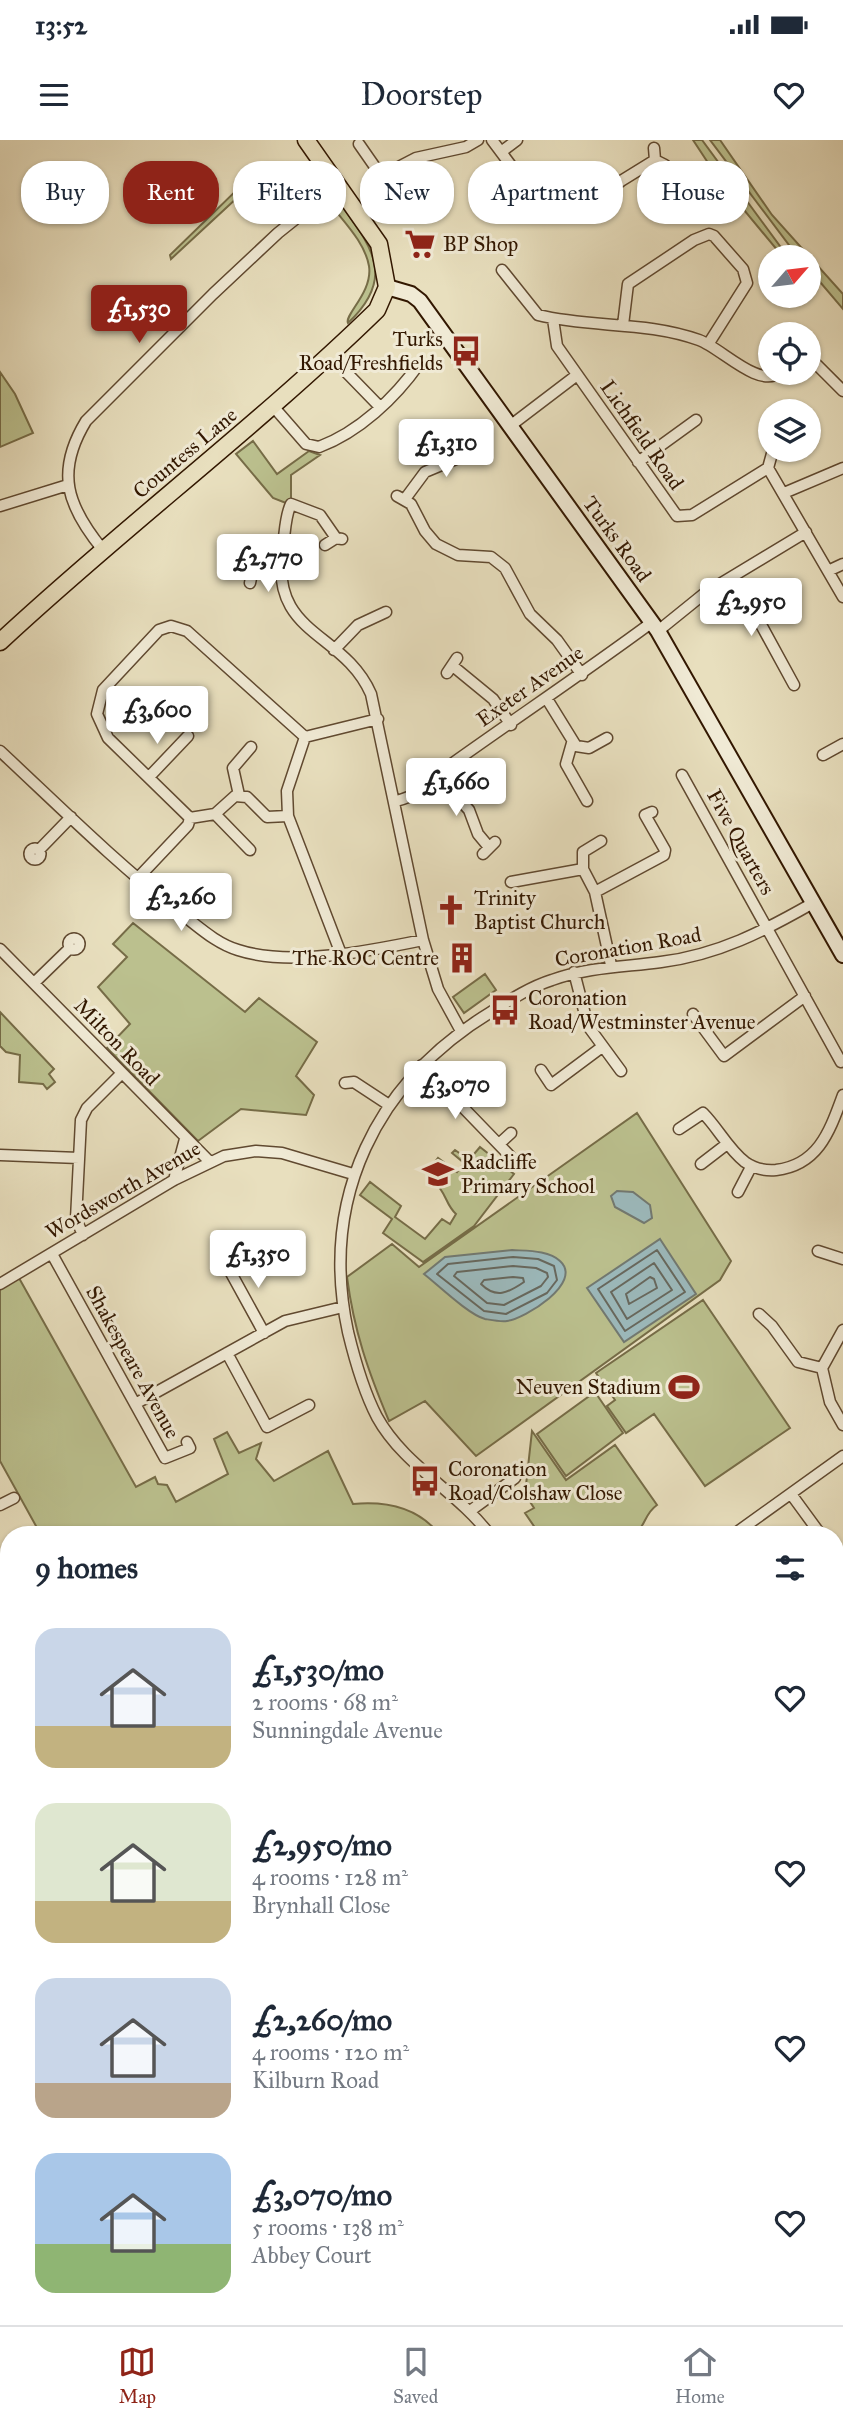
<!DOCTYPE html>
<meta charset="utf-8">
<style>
:root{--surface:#fff;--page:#f6f6f7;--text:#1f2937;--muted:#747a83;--line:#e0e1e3;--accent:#8f2418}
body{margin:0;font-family:"IM FELL Great Primer",serif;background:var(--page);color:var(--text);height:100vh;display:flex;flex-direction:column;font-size:26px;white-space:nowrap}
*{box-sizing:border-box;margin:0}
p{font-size:23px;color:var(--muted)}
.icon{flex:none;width:38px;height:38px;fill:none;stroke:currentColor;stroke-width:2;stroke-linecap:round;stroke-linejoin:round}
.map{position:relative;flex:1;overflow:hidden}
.side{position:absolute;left:0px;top:1386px;width:844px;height:800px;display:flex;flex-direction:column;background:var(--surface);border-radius:28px 28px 0 0;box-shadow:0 2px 5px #0004}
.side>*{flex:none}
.banner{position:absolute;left:21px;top:21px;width:802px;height:63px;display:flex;gap:14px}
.needle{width:46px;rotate:62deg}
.tools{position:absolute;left:758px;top:105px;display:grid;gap:14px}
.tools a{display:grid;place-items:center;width:63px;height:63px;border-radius:50%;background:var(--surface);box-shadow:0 2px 5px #0004;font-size:35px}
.price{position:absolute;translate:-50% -60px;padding:0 16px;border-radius:7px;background:#fff;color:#222;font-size:23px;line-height:46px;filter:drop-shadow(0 2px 4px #0008)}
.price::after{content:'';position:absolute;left:50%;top:42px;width:21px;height:16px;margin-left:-10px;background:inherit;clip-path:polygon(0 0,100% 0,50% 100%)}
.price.selected{background:var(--accent);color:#fff}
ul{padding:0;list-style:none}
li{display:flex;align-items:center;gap:21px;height:175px;padding:0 35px}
li span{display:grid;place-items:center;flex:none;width:196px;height:140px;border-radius:21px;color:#555}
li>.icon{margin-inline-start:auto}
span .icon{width:84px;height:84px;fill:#fffc;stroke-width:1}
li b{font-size:30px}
h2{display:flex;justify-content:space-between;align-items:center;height:84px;padding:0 35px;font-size:30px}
.chip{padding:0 24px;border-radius:28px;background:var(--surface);box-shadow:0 2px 5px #0004;font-size:24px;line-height:63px}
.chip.selected{background:var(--accent);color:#fff}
.status{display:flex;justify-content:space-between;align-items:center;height:49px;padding:0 35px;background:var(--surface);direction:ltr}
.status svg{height:19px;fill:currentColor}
header{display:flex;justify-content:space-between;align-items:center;height:91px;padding:0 35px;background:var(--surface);font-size:32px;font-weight:600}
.tabs{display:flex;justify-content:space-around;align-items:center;height:98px;border-top:2px solid var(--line);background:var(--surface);font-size:19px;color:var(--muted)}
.tabs a{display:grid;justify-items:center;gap:4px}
.tabs .selected{color:var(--accent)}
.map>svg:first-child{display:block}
.green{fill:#bbc08e;stroke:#766c47;stroke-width:2}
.water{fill:#9cbabd;stroke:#727971;stroke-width:2}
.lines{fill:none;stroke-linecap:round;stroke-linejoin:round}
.shore{stroke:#67685e;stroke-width:2}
.street-casing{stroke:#604930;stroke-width:13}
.secondary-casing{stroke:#321700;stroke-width:18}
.primary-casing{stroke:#321700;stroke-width:19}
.street{stroke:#f0ead5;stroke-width:10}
.secondary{stroke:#f0ead5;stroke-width:14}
.primary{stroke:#e8dfbe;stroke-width:16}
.labels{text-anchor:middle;stroke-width:6;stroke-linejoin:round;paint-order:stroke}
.poi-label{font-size:21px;fill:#321700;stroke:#f0ead5;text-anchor:start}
.street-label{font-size:21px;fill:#321700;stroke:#f0ead5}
</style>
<div class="status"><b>13:52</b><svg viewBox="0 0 49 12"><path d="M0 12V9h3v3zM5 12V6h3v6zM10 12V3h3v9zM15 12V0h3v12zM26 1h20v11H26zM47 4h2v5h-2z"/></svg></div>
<header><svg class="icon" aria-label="menu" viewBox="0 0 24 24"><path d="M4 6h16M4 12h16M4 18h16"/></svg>Doorstep<svg class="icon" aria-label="heart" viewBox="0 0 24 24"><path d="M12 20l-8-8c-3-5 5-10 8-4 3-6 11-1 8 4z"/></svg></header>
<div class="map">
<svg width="843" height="2185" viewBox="0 0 843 2185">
<rect width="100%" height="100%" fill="#e8dfbe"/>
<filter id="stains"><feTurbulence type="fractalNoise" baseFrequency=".00286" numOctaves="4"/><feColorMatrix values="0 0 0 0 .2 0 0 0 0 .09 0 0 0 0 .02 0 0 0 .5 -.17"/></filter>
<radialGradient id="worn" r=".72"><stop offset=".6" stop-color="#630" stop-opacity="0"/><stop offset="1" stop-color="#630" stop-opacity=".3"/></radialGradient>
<path class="green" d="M693,0H702L788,117H783L720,41Z
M710,0H720L772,75L843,154V169L809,129L808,117H798Z
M248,39L253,43L171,119L170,115Z
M336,57C369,104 399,135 348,183C344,175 373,152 369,126C365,103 345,83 331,65Z
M0,232L15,254L33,293L0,307Z
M253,301L277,334L309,311L320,315L291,335V358L286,363L273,358L236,314Z
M133,783L245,872L259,858L317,902L296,936L314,955L306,975L241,969L198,1001L107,908L130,884L98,847L127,817L113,804Z
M485,834L496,850L464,873L453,857Z
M0,872L54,929L49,934L55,942L47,949L43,944L19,942L20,915L6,912L0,906Z
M637,973L731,1121L720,1140L476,1316L425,1261L389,1281C368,1231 354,1191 347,1137L392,1104L419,1127Z
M480,1007L514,1034L474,1086L423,1122L383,1093L392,1079L360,1055L370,1042L401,1066L395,1077L425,1099L442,1079L450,1084L456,1074C445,1064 447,1053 434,1042L438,1036L442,1039L447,1032L434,1023L438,1018L457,1032L464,1023L452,1013L455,1010L469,1020Z
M19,1138L136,1347L155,1337L158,1344L167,1345L176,1362L228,1334L214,1299L227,1292L239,1313L261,1303L256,1319L274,1341L328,1311L353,1364C385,1361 418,1367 440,1395H41L0,1321V1149Z
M703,1160L790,1288L705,1346L654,1274L626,1293L607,1266L615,1260L596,1233Z
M595,1252L623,1293L566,1336L537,1294Z
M532,1291L566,1340L615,1305L657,1365C644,1374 646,1386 634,1395H540L525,1373L534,1368L525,1354Z
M839,2115L843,2118V2185H796L801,2177H835V2121Z"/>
<path class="water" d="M617,1051L633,1052L650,1065L652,1078L644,1083L615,1067L611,1056Z
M660,1099L696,1154L624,1202L587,1148Z
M512,1110C527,1111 549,1110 560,1121C584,1143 524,1179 507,1181C501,1182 491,1180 485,1179C469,1175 438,1145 424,1134L445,1117Z"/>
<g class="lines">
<path class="shore" d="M657,1110L685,1152L625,1191L598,1149Z
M513,1117L538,1119L554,1126L557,1140L547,1153L506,1174L484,1171L437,1134L448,1124Z
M654,1123L672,1150L627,1179L611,1152Z
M513,1126L536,1128L547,1133L548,1137L541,1146L504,1165L487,1163L454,1136L457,1132Z
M513,1137L523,1138L524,1142C508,1153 496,1159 481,1144L484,1140Z
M650,1137L654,1139L657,1148L629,1164L626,1154Z"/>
<g class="street-casing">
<path id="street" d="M492,0L521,39L569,76L577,75L621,41L655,20
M359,4L375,27L389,32L416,18L466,7L478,0
M654,8L655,20L665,25
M501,12L517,0
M501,67L528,45
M502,130L538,175C591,188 646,181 699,200C721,208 758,248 779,233
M553,179L557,206L677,376L692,375L768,328
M623,185L628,144L694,100L709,94L714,96L743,129L747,143L709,203
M808,216L843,251
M346,232L380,267
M272,265L306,304L319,307C359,292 395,258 419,224
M510,286L577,235
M638,322L696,280
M768,328L843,457
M768,328L773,310
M784,353L843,328
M397,356L411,364L425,391L436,404L458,415L491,417L505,428L530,474L557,500L582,535
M405,359L425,332L456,319L466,310
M0,366L68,345
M336,398L320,375L291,364C285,376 285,393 283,406C268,496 343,490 371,554L423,800L438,849L461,891
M325,405L336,398L342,399
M103,410C67,366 55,332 86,281L213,154L278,93L338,45
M246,425L252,433L250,443
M828,431L843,424
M252,433L278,431
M735,437L794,545
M658,491L705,453L806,392
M334,510L358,485L386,472
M454,527L493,559L511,585
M447,533L457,518
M547,559L576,606L589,608L607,598
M572,603L566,624L587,661
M0,611C59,666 116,723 179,772C198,786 215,803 238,810C290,827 370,811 423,800
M823,615L843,604
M682,635L841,922
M438,636L469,670L478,694L488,706
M149,637L188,596
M239,655L233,628L251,607
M396,661C424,654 431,639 453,623C519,576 586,531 651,483
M215,674L250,710
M190,678L108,598L97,574L103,550L159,490L171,486L187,491L305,597
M29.5 714a5.5 5.5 0 1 1 11 0a5.5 5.5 0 1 1-11 0Z
M39,710L71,677
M483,714L495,702
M583,729V712L601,701
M137,739L188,685L190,678L215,674L235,656L247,657L267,677L288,676
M511,742L583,729L595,752L611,825
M595,752L664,715L665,710L645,675L652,672
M68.5 804a5.5 5.5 0 1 1 11 0a5.5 5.5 0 1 1-11 0Z
M0,809L209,1021
M341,814L288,676L287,651L305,597L378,579
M574,832L588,886L621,931
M34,843L70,808
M693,874L724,916L805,856
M422,925L510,1016
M541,930L551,945L602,907
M345,943L354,942L389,965
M679,989L703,973C718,988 728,1009 745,1022C755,1029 764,1031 776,1030C819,1025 830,990 843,955
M499,1004L511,993
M0,1015L79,1018
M701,1024L727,1004
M174,1040L185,999
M738,1052L751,1027
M83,1095L76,1079L81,980L87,968L121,934
M818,1111L843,1119
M52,1114L165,1318L190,1308L187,1302
M225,1122L264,1193
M0,1144L174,1040L224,1016L256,1011L282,1013L353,1034
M759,1174L772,1186L798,1222L822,1228
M843,1190L822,1228L830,1262L843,1285
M227,1213L267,1287L309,1265
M135,1264L285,1181L343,1167
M791,1354L821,1395
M0,1365L14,1358
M470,1371L515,1338
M490,1395C457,1351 404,1326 377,1277C363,1250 355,1221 348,1192C319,1058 376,942 491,872C510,860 530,847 552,840C588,827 624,827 661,822C718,815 764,791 813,763
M733,1395L843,1316
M835,1413L843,1424
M0,1494L9,1490
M0,1534L9,1529
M835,1641L843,1633
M835,1673L843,1681
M0,1841L9,1834
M835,1871L843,1861
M0,1912L9,1920
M835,1929L843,1918
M835,1960L843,1965
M835,2045L843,2033
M581,2177L591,2185
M676,2177L687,2185
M647,2185L653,2177
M733,2185L738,2177"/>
</g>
<g class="secondary-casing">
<path id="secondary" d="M387,147L411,154L420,161L658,491L843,815
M835,1728L843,1720"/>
</g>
<g class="primary-casing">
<path id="primary" d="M0,502C122,388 257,287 377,170L387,147L379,104L306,0
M0,1437L9,1455
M505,2177L512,2185"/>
</g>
<use href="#street" class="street"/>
<use href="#secondary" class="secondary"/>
<use href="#primary" class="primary"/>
</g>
<defs>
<g id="supermarket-bare" transform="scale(2.415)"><path d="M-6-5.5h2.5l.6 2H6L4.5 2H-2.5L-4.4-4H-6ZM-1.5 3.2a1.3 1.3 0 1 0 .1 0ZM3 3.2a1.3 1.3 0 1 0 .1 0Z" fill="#8f2418" stroke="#f0ead5" stroke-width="2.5" paint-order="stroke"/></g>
<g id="bus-bare" transform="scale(2.415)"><path d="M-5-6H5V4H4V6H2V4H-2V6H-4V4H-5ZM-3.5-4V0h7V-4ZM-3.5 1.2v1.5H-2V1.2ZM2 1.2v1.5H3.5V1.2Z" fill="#8f2418" stroke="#f0ead5" stroke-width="2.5" paint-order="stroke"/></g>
<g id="church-bare" transform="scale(2.415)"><path d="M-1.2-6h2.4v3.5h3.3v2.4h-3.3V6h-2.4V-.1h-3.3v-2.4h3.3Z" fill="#8f2418" stroke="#f0ead5" stroke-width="2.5" paint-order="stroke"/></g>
<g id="building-bare" transform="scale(2.415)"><path d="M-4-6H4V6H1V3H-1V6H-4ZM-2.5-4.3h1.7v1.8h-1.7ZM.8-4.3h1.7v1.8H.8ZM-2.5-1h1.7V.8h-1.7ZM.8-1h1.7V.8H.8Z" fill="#8f2418" stroke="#f0ead5" stroke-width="2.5" paint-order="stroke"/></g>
<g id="school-bare" transform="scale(2.415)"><path d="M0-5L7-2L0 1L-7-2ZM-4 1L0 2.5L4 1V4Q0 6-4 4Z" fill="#8f2418" stroke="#f0ead5" stroke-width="2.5" paint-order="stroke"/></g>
<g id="stadium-bare" transform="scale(2.415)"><path d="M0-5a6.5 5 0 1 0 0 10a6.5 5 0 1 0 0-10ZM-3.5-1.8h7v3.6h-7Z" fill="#8f2418" stroke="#f0ead5" stroke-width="2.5" paint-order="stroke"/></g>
</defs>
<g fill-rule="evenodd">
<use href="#supermarket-bare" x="420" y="104"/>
<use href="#bus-bare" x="466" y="211"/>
<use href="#church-bare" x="451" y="770"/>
<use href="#building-bare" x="462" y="818"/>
<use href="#bus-bare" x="505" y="870"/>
<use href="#school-bare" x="438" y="1034"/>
<use href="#stadium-bare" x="684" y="1247"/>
<use href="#bus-bare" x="425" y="1341"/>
</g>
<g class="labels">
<g class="poi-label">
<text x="443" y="111">BP Shop</text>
<text x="443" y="206" text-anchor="end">Turks<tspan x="443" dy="24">Road/Freshfields</tspan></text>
<text x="474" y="765">Trinity<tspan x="474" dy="24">Baptist Church</tspan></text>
<text x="439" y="825" text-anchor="end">The ROC Centre</text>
<text x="528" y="865">Coronation<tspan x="528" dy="24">Road/Westminster Avenue</tspan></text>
<text x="461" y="1029">Radcliffe<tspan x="461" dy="24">Primary School</tspan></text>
<text x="661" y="1254" text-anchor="end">Neuven Stadium</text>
<text x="448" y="1336">Coronation<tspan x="448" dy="24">Road/Colshaw Close</tspan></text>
</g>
<g class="street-label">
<text transform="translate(642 295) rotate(55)" y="7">Lichfield Road</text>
<text transform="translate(185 313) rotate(-40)" y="7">Countess Lane</text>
<text transform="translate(617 399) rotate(54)" y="7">Turks Road</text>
<text transform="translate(530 546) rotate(-35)" y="7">Exeter Avenue</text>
<text transform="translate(741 702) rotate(61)" y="7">Five Quarters</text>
<text transform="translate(628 807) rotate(-10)" y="7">Coronation Road</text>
<text transform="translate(117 902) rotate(46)" y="7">Milton Road</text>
<text transform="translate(123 1050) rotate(-30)" y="7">Wordsworth Avenue</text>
<text transform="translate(133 1222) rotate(61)" y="7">Shakespeare Avenue</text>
</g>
</g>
<rect width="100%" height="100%" filter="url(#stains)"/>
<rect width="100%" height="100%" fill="url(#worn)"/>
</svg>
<div class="tools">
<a><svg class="needle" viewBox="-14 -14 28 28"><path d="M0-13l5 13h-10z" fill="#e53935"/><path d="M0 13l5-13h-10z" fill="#747a83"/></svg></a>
<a><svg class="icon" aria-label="locate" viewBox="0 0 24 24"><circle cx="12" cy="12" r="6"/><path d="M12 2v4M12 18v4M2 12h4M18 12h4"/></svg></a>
<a><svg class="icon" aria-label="layers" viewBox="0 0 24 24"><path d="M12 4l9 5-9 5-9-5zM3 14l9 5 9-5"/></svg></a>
</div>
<b class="price selected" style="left:139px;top:205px">£1,530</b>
<b class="price" style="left:446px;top:339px">£1,310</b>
<b class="price" style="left:268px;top:454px">£2,770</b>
<b class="price" style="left:751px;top:498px">£2,950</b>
<b class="price" style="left:157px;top:606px">£3,600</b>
<b class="price" style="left:456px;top:678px">£1,660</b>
<b class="price" style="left:181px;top:793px">£2,260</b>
<b class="price" style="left:455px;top:981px">£3,070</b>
<b class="price" style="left:258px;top:1150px">£1,350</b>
<div class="banner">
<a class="chip">Buy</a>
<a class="chip selected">Rent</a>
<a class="chip">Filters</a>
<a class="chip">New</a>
<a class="chip">Apartment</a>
<a class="chip">House</a>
</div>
<section class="side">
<h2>9 homes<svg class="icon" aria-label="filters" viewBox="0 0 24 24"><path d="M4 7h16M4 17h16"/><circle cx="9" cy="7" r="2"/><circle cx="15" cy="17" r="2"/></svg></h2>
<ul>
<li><span style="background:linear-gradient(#c9d6e8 70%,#c2b280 0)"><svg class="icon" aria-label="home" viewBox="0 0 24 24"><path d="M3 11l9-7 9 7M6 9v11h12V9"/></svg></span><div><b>£1,530/mo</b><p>2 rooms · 68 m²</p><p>Sunningdale Avenue</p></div><svg class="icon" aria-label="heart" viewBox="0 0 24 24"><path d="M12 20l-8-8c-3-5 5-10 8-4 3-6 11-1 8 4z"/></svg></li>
<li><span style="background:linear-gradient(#dfe7d0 70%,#c2b280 0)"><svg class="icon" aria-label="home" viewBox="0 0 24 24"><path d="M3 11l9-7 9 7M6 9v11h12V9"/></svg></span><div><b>£2,950/mo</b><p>4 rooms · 128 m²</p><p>Brynhall Close</p></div><svg class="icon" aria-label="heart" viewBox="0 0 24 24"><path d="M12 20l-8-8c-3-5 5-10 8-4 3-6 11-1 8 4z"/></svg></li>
<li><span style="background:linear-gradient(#c9d6e8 75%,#b9a48a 0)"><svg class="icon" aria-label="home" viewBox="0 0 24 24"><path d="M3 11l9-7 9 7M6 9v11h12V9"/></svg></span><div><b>£2,260/mo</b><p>4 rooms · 120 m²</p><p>Kilburn Road</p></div><svg class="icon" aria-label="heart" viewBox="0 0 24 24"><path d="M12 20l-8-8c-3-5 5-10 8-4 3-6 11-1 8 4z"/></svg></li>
<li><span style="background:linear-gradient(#a9c7e8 65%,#8fb573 0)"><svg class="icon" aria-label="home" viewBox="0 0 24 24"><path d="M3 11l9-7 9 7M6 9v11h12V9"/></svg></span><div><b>£3,070/mo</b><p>5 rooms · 138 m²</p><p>Abbey Court</p></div><svg class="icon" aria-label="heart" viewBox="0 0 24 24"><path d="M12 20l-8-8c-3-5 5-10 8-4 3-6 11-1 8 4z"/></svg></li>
</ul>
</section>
</div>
<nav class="tabs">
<a class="selected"><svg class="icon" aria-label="map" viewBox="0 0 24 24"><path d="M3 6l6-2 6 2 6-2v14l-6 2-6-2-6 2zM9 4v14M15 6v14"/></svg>Map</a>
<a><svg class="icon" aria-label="saved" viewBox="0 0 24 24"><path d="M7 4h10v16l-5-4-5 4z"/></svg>Saved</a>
<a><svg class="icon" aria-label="home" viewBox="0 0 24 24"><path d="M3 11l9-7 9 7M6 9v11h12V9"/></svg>Home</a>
</nav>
